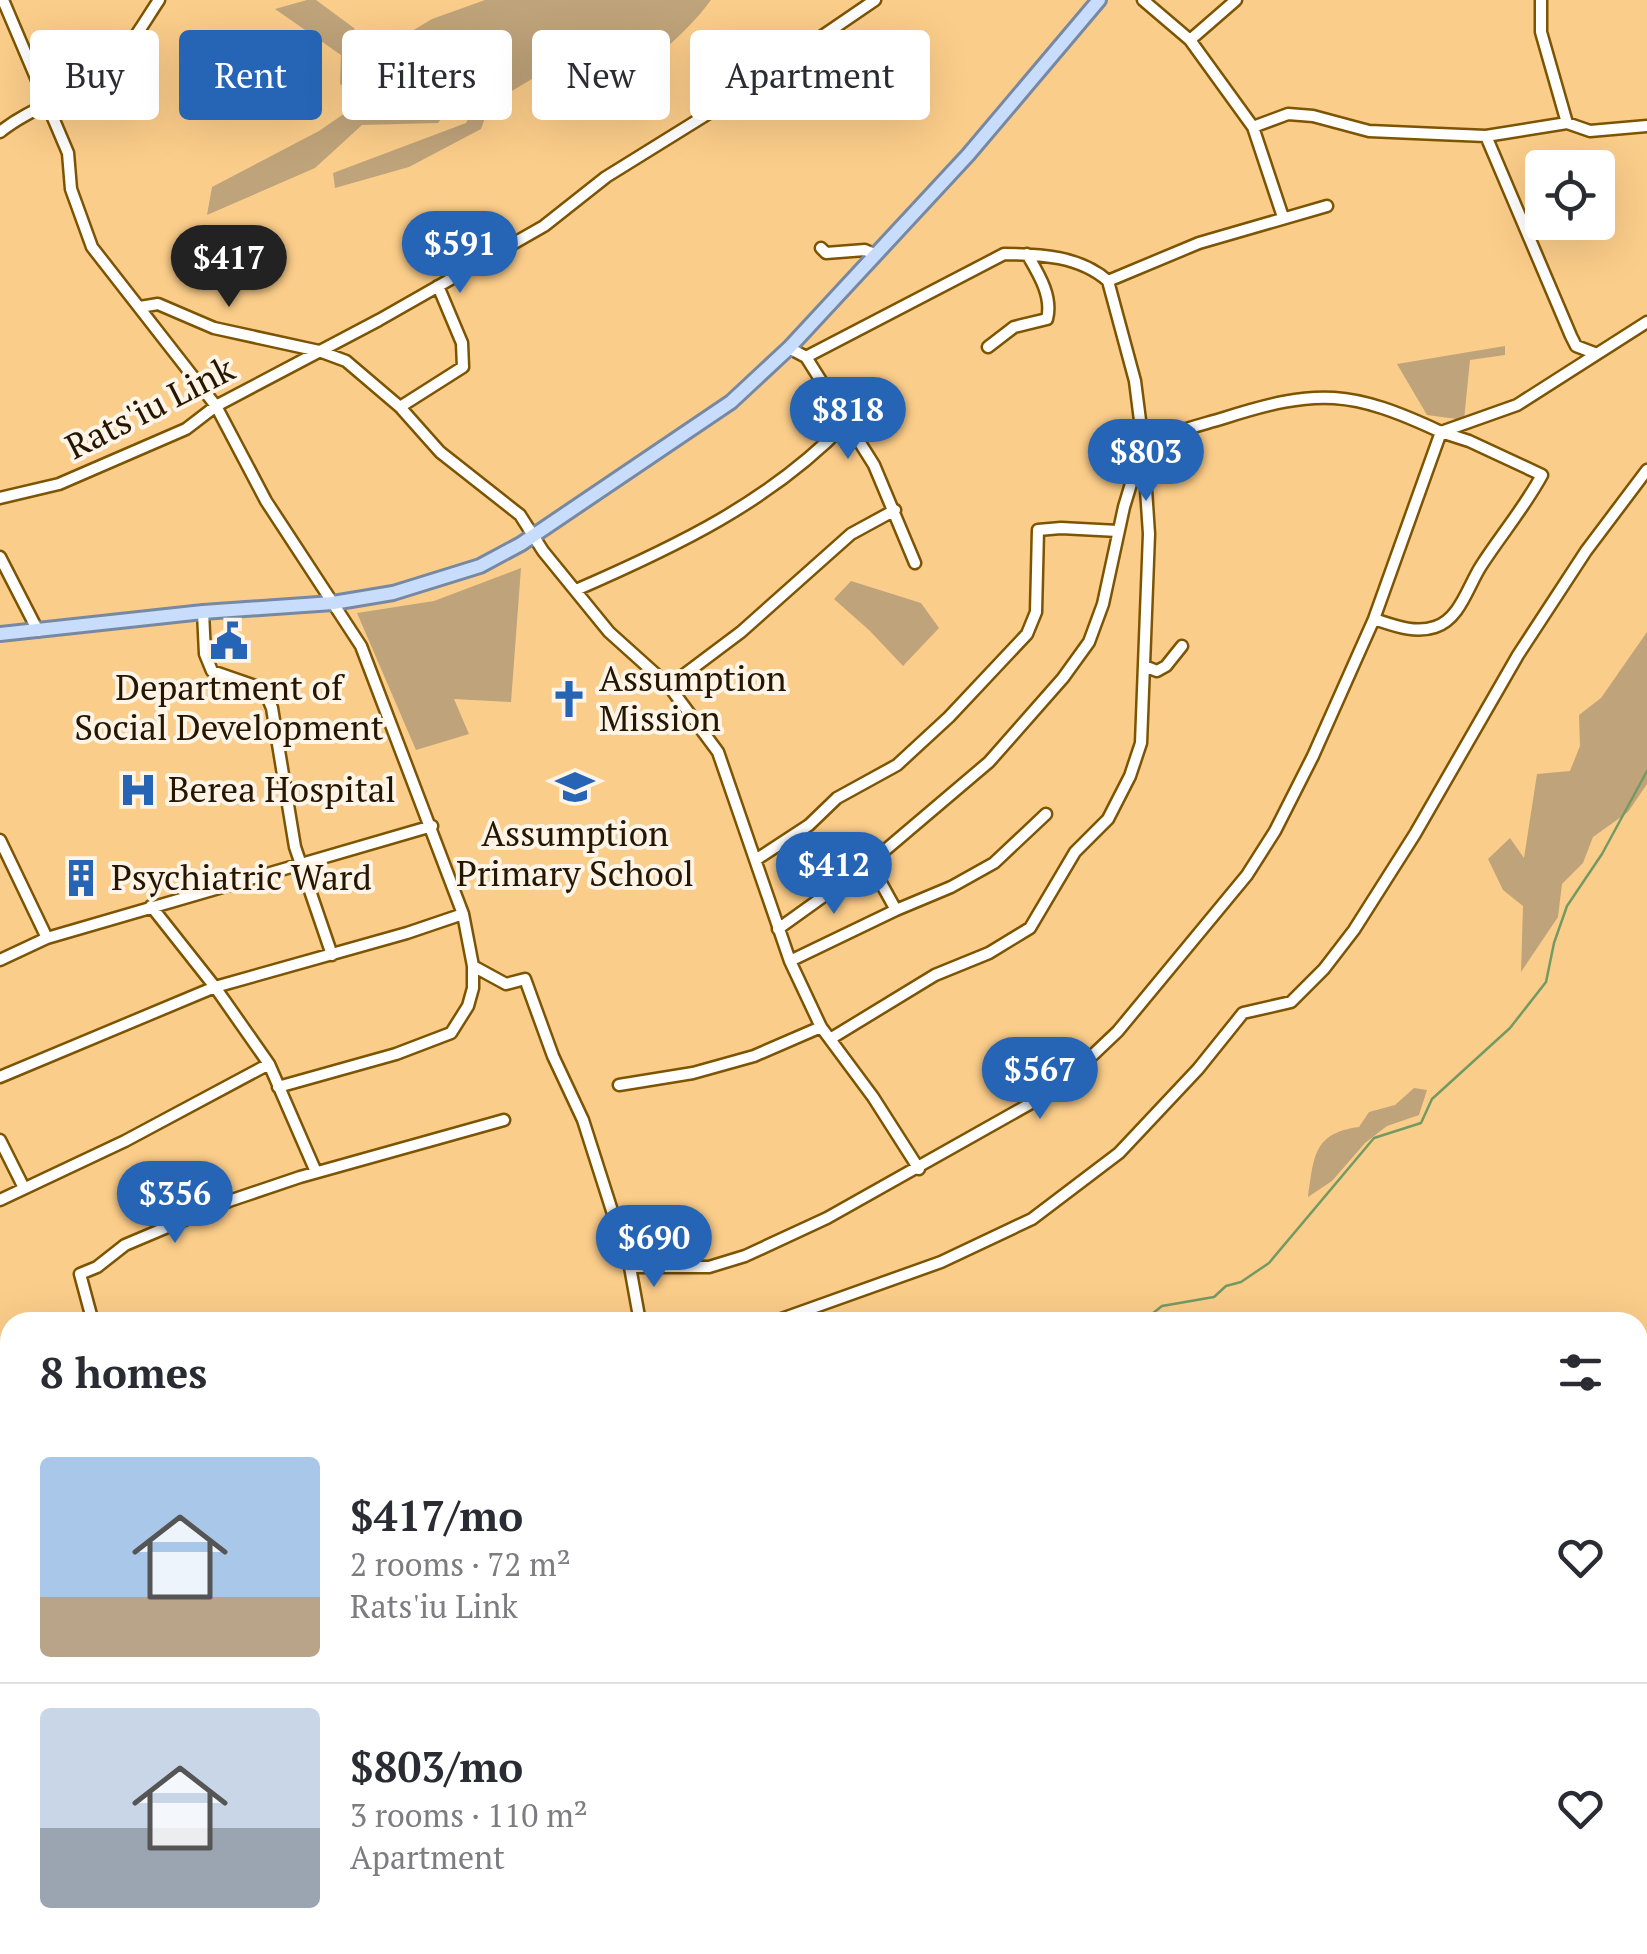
<!DOCTYPE html>
<meta charset="utf-8">
<style>
:root{--surface:#fff;--page:#f7f7f7;--text:#2b2b33;--muted:#7c7c81;--line:#e1e1e2;--accent:#2665b6}
body{margin:0;font-family:"PT Serif",serif;background:var(--page);color:var(--text);height:100vh;display:flex;flex-direction:column;font-size:38px;white-space:nowrap}
*{box-sizing:border-box;margin:0}
p{font-size:32px;color:var(--muted)}
.icon{flex:none;width:55px;height:55px;fill:none;stroke:currentColor;stroke-width:2;stroke-linecap:round;stroke-linejoin:round}
.map{position:relative;flex:1;overflow:hidden}
.details{position:absolute;left:0px;top:1312px;width:1648px;height:642px;display:flex;flex-direction:column;background:var(--surface);border-radius:30px 30px 0 0;box-shadow:0 10px 40px #0002}
.details>*{flex:none}
.guide{position:absolute;left:30px;top:30px;width:1000px;height:90px;display:flex;gap:20px}
.controls{position:absolute;left:1525px;top:150px;display:grid;gap:20px}
.controls a{display:grid;place-items:center;width:90px;height:90px;border-radius:10px;background:var(--surface);box-shadow:0 10px 40px #0002;font-size:50px}
.price{position:absolute;translate:-50% -85px;padding:0 22px;border-radius:35px;background:var(--accent);color:#fff;font-size:32px;line-height:65px;filter:drop-shadow(0 2px 5px #0008)}
.price::after{content:'';position:absolute;left:50%;top:60px;width:30px;height:22px;margin-left:-15px;background:inherit;clip-path:polygon(0 0,100% 0,50% 100%)}
.price.on{background:#222;color:#fff}
ul{padding:0;list-style:none}
li{display:flex;align-items:center;gap:30px;height:250px;padding:0 40px}
li+li{border-top:2px solid var(--line)}
li span{display:grid;place-items:center;flex:none;width:280px;height:200px;border-radius:10px;color:#555}
li>.icon{margin-inline-start:auto}
span .icon{width:120px;height:120px;fill:#fffc;stroke-width:1}
li b{font-size:42px}
h2{display:flex;justify-content:space-between;align-items:center;height:120px;padding:0 40px;font-size:42px}
.pill{padding:0 35px;border-radius:10px;background:var(--surface);box-shadow:0 10px 40px #0002;font-size:35px;line-height:90px}
.pill.on{background:var(--accent);color:#fff}
.map>svg:first-child{display:block}
.green{fill:#bfa37a}
.lines{fill:none;stroke-linecap:round;stroke-linejoin:round}
.stream{stroke:#749a64;stroke-width:2.5}
.minor-casing{stroke:#7c5402;stroke-width:15}
.major-casing{stroke:#7789a2;stroke-width:18}
.minor{stroke:#fff;stroke-width:10}
.major{stroke:#c8ddfb;stroke-width:12}
.labels{text-anchor:middle;stroke-width:8;stroke-linejoin:round;paint-order:stroke}
.street-label{font-size:35px;fill:#261600;stroke:#fef5e8}
.poi-label{font-size:35px;fill:#261600;stroke:#fef5e8;text-anchor:start}
</style>
<div class="map">
<svg width="1647" height="1954" viewBox="0 0 1647 1954">
<rect width="100%" height="100%" fill="#fbcd8a"/>
<path class="green" d="M307,0H316L354,28L362,61L432,19L485,0H711C684,37 646,63 613,96L573,78L542,73L490,104L481,129L409,167L335,188L333,173L466,123L491,72L458,93L438,123L362,125L315,168L207,215L212,187L319,131L364,100L340,84L341,55L275,9Z
M1505,346V355L1470,360L1464,420L1427,415L1397,364Z
M521,568L511,702L454,699L469,734L416,750L357,613L434,601Z
M851,581L921,603L939,628L903,666L870,631L834,599Z
M1647,632V784L1628,812L1593,837L1583,863L1562,884L1558,917L1521,972L1523,906L1503,890L1488,859L1510,838L1524,858L1537,774L1570,771L1580,746L1579,715L1601,698Z
M1414,1088L1427,1090L1419,1115L1387,1126L1365,1143L1332,1181L1308,1197C1314,1157 1313,1133 1359,1127L1369,1112L1395,1105Z"/>
<g class="lines">
<path class="stream" d="M1142,1322L1162,1306L1214,1297L1226,1286L1241,1282L1269,1263L1374,1138L1421,1123L1432,1099L1510,1028L1546,982L1554,943L1567,906L1602,854L1647,771"/>
<g class="minor-casing">
<path id="minor" d="M3,0L68,153L71,189L92,247L216,406L266,501L361,646L463,914L473,966V988L468,1006L451,1033L396,1054L278,1087
M1143,0L1190,40L1253,127L1283,217
M1541,0V32L1567,123L1590,131L1647,126
M1190,40L1236,0
M1253,127L1288,114L1313,116L1369,131L1438,134L1486,136L1567,123
M0,132C32,106 73,97 101,74C127,54 141,27 159,0
M1486,136L1571,336L1576,346L1597,354
M821,248L826,253L865,250L874,254
M1108,281L1199,243L1327,206
M140,307L158,304L214,328L319,351L346,361L400,407L440,452L520,515L543,551L609,632L669,686L718,752L790,961L821,1027L873,1097L919,1169
M988,347L1014,327L1047,319C1053,296 1038,273 1027,254
M789,348L806,357L874,465L915,563
M806,357L1004,254C1040,254 1080,256 1108,281L1135,381L1143,444L1149,534L1141,743L1130,776L1108,819L1075,852L1030,928L989,953L935,975L830,1039
M400,407L463,367L462,343L438,286
M0,498L59,484L186,429L216,406L379,320L544,226L606,177L714,110L875,0
M0,557L38,631
M576,590C675,547 770,502 846,423
M203,612L205,654L212,671L264,689L272,708L295,847L332,955
M1144,666L1157,671L1166,666L1182,646
M669,686L741,632L851,534L895,510
M0,840L47,938
M757,859L809,825L837,798L897,765L949,717L1027,634L1036,612L1038,530L1061,528L1118,531
M870,863L896,910L951,887L994,863L1046,814
M151,906L215,987L269,1064L316,1172
M778,929L870,863L989,762L1063,678L1089,642L1103,604L1124,507L1143,444C1169,433 1197,426 1224,418C1318,388 1351,390 1441,432L1517,405L1647,322
M0,960L47,938L432,826
M790,961L896,910
M473,966L506,984L525,979L553,1056L583,1120L630,1267H709L745,1256L827,1218L1058,1088L1118,1031L1247,875L1275,831L1313,756L1374,619L1441,432L1469,441L1542,475C1524,508 1501,535 1481,566C1468,586 1460,619 1435,627C1414,634 1393,625 1374,619
M0,1077L215,987L407,933L463,914
M619,1085L693,1073L754,1056L821,1027
M0,1140L24,1188
M0,1200L125,1141L269,1064
M630,1267L640,1322
M86,1322L91,1315L80,1274L97,1267L125,1245L229,1201L300,1177L504,1120
M773,1322L941,1262L1032,1219L1119,1153L1198,1069L1243,1013L1291,1002L1324,969L1354,930L1415,834L1518,655L1586,551L1647,470
M0,1375L10,1369
M0,1547L10,1545
M0,1587L10,1588
M6,1675H10
M0,1777L10,1781
M1042,1945L1049,1954
M1621,1945L1623,1954
M57,1954L61,1945
M670,1954L682,1945"/>
</g>
<g class="major-casing">
<path id="major" d="M0,634L203,612L333,603L393,593L480,566L521,544L731,402L789,348L968,155L1099,0
M0,1951L6,1954"/>
</g>
<use href="#minor" class="minor"/>
<use href="#major" class="major"/>
</g>
<defs>
<g id="civic-bare" transform="scale(3)"><path d="M-.6-6.5H3V-4.5H.6V-3L4-1V1h2V6H-6V1h2V-1L-.6-3ZM-1.2 2.5V6h2.4V2.5Z" fill="#2665b6" stroke="#fef5e8" stroke-width="2.5" paint-order="stroke"/></g>
<g id="church-bare" transform="scale(3)"><path d="M-1.2-6h2.4v3.5h3.3v2.4h-3.3V6h-2.4V-.1h-3.3v-2.4h3.3Z" fill="#2665b6" stroke="#fef5e8" stroke-width="2.5" paint-order="stroke"/></g>
<g id="school-bare" transform="scale(3)"><path d="M0-5L7-2L0 1L-7-2ZM-4 1L0 2.5L4 1V4Q0 6-4 4Z" fill="#2665b6" stroke="#fef5e8" stroke-width="2.5" paint-order="stroke"/></g>
<g id="hospital-bare" transform="scale(3)"><path d="M-5-5h3v3.5h4V-5h3V5h-3V1.5h-4V5h-3Z" fill="#2665b6" stroke="#fef5e8" stroke-width="2.5" paint-order="stroke"/></g>
<g id="building-bare" transform="scale(3)"><path d="M-4-6H4V6H1V3H-1V6H-4ZM-2.5-4.3h1.7v1.8h-1.7ZM.8-4.3h1.7v1.8H.8ZM-2.5-1h1.7V.8h-1.7ZM.8-1h1.7V.8H.8Z" fill="#2665b6" stroke="#fef5e8" stroke-width="2.5" paint-order="stroke"/></g>
</defs>
<g fill-rule="evenodd">
<use href="#civic-bare" x="229" y="641"/>
<use href="#church-bare" x="569" y="699"/>
<use href="#school-bare" x="575" y="787"/>
<use href="#hospital-bare" x="138" y="790"/>
<use href="#building-bare" x="81" y="878"/>
</g>
<g class="labels">
<g class="street-label">
<text transform="translate(150 408) rotate(-27)" y="12">Rats'iu Link</text>
</g>
<g class="poi-label">
<text x="599" y="691">Assumption<tspan x="599" dy="40">Mission</tspan></text>
<text x="229" y="700" text-anchor="middle">Department of<tspan x="229" dy="40">Social Development</tspan></text>
<text x="168" y="802">Berea Hospital</text>
<text x="575" y="846" text-anchor="middle">Assumption<tspan x="575" dy="40">Primary School</tspan></text>
<text x="111" y="890">Psychiatric Ward</text>
</g>
</g>
</svg>
<div class="controls">
<a><svg class="icon" aria-label="locate" viewBox="0 0 24 24"><circle cx="12" cy="12" r="6"/><path d="M12 2v4M12 18v4M2 12h4M18 12h4"/></svg></a>
</div>
<b class="price" style="left:460px;top:296px">$591</b>
<b class="price on" style="left:229px;top:310px">$417</b>
<b class="price" style="left:848px;top:462px">$818</b>
<b class="price" style="left:1146px;top:504px">$803</b>
<b class="price" style="left:834px;top:917px">$412</b>
<b class="price" style="left:1040px;top:1122px">$567</b>
<b class="price" style="left:175px;top:1246px">$356</b>
<b class="price" style="left:654px;top:1290px">$690</b>
<div class="guide">
<a class="pill">Buy</a>
<a class="pill on">Rent</a>
<a class="pill">Filters</a>
<a class="pill">New</a>
<a class="pill">Apartment</a>
</div>
<section class="details">
<h2>8 homes<svg class="icon" aria-label="filters" viewBox="0 0 24 24"><path d="M4 7h16M4 17h16"/><circle cx="9" cy="7" r="2"/><circle cx="15" cy="17" r="2"/></svg></h2>
<ul>
<li><span style="background:linear-gradient(#a9c7e8 70%,#b9a48a 0)"><svg class="icon" aria-label="home" viewBox="0 0 24 24"><path d="M3 11l9-7 9 7M6 9v11h12V9"/></svg></span><div><b>$417/mo</b><p>2 rooms · 72 m²</p><p>Rats'iu Link</p></div><svg class="icon" aria-label="heart" viewBox="0 0 24 24"><path d="M12 20l-8-8c-3-5 5-10 8-4 3-6 11-1 8 4z"/></svg></li>
<li><span style="background:linear-gradient(#c9d6e8 60%,#9aa5b1 0)"><svg class="icon" aria-label="home" viewBox="0 0 24 24"><path d="M3 11l9-7 9 7M6 9v11h12V9"/></svg></span><div><b>$803/mo</b><p>3 rooms · 110 m²</p><p>Apartment</p></div><svg class="icon" aria-label="heart" viewBox="0 0 24 24"><path d="M12 20l-8-8c-3-5 5-10 8-4 3-6 11-1 8 4z"/></svg></li>
</ul>
</section>
</div>
